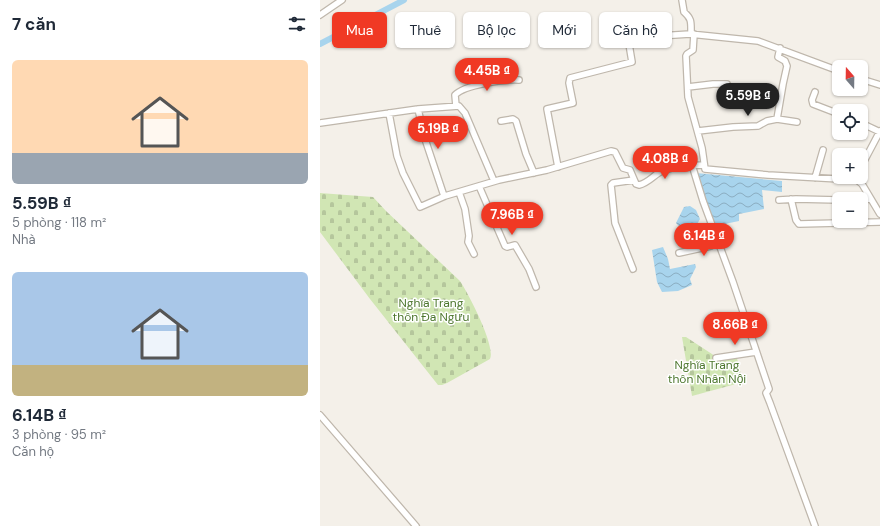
<!DOCTYPE html>
<html lang="vi">
<meta charset="utf-8">
<style>
:root{--surface:#fff;--page:#f6f6f7;--text:#1f2937;--muted:#747a83;--accent:#f03924}
body{margin:0;font-family:"DM Sans",sans-serif;background:var(--page);color:var(--text);height:100vh;display:flex;flex-direction:column;font-size:15px;white-space:nowrap}
*{box-sizing:border-box;margin:0}
p{font-size:13px;color:var(--muted)}
.icon{flex:none;width:22px;height:22px;fill:none;stroke:currentColor;stroke-width:2;stroke-linecap:round;stroke-linejoin:round}
.map{position:relative;flex:1;overflow:hidden}
.drawer{display:flex;flex-direction:column;background:var(--surface);width:320px}
.drawer>*{flex:none}
.hud{position:absolute;left:12px;top:12px;width:380px;height:36px;display:flex;gap:8px}
.needle{width:26px;rotate:340deg}
.controls{position:absolute;left:512px;top:60px;display:grid;gap:8px}
.controls a{display:grid;place-items:center;width:36px;height:36px;border-radius:6px;background:var(--surface);box-shadow:0 1px 3px #0004;font-size:20px}
.price{position:absolute;translate:-50% -34px;padding:0 9px;border-radius:14px;background:var(--accent);color:#fff;font-size:13px;line-height:26px;filter:drop-shadow(0 1px 2px #0008)}
.price::after{content:'';position:absolute;left:50%;top:24px;width:12px;height:9px;margin-left:-6px;background:inherit;clip-path:polygon(0 0,100% 0,50% 100%)}
.price.current{background:#222;color:#fff}
ul{padding:0;list-style:none}
li{display:grid;align-content:center;gap:8px;height:212px;padding:0 12px}
li span{display:grid;place-items:center;height:124px;border-radius:6px;color:#555}
li>.icon{margin-inline-start:auto}
span .icon{width:72px;height:72px;fill:#fffc;stroke-width:1}
li b{font-size:17px}
h2{display:flex;justify-content:space-between;align-items:center;height:48px;padding:0 12px;font-size:17px}
.chip{padding:0 14px;border-radius:6px;background:var(--surface);box-shadow:0 1px 3px #0004;font-size:14px;line-height:36px}
.chip.current{background:var(--accent);color:#fff}
main{display:flex;flex:1;min-height:0}
.map>svg:first-child{display:block}
.cemetery{fill:url(#cemetery-stones)}
.water{fill:url(#water-waves)}
.lines{fill:none;stroke-linecap:round;stroke-linejoin:round}
.canal{stroke:#a8d4ed;stroke-width:6}
.minor-casing{stroke:#bfb7ac;stroke-width:8}
.minor{stroke:#fff;stroke-width:5.5}
.labels{text-anchor:middle;stroke-width:3;stroke-linejoin:round;paint-order:stroke}
.park-label{font-size:12px;fill:#4c762d;stroke:#fff}
</style>
<main>
<section class="drawer">
<h2>7 căn<svg class="icon" aria-label="filters" viewBox="0 0 24 24"><path d="M4 7h16M4 17h16"/><circle cx="9" cy="7" r="2"/><circle cx="15" cy="17" r="2"/></svg></h2>
<ul>
<li><span style="background:linear-gradient(#ffd9b3 75%,#9aa5b1 0)"><svg class="icon" aria-label="home" viewBox="0 0 24 24"><path d="M3 11l9-7 9 7M6 9v11h12V9"/></svg></span><div><b>5.59B ₫</b><p>5 phòng · 118 m²</p><p>Nhà</p></div></li>
<li><span style="background:linear-gradient(#a9c7e8 75%,#c2b280 0)"><svg class="icon" aria-label="home" viewBox="0 0 24 24"><path d="M3 11l9-7 9 7M6 9v11h12V9"/></svg></span><div><b>6.14B ₫</b><p>3 phòng · 95 m²</p><p>Căn hộ</p></div></li>
</ul>
</section>
<div class="map">
<svg width="560" height="526" viewBox="0 0 560 526">
<defs>
<pattern id="cemetery-stones" width="16" height="16" patternUnits="userSpaceOnUse"><rect width="16" height="16" fill="#d1e6b4"/><path d="M2 7V4a2 2 0 0 1 4 0v3zM10 15v-3a2 2 0 0 1 4 0v3z" fill="#b5c69c"/></pattern>
<pattern id="water-waves" width="16" height="10" patternUnits="userSpaceOnUse"><rect width="16" height="10" fill="#a8d4ed"/><path d="M0 5q4-4 8 0t8 0" fill="none" stroke="#8badc1"/></pattern>
</defs>
<rect width="100%" height="100%" fill="#f4f0e9"/>
<path class="cemetery" d="M0,193L53,197L66,211L140,281C148,293 176,346 170,359L127,383L122,385H118L50,299L0,232Z
M362,337H366L395,356L416,354L421,375L416,377V384L372,396Z"/>
<path class="water" d="M376,173L462,181V192L442,190L444,209L419,214V221L395,226Z
M370,206L376,210L380,219L375,228C368,229 361,230 356,223L364,207Z
M343,247L348,259L350,269L375,264L376,267L370,279L372,285L358,291L342,292L337,282L332,250Z"/>
<g class="lines">
<path class="canal" d="M0,44L84,0"/>
<g class="minor-casing">
<path id="minor" d="M362,0L364,12C372,19 371,22 371,34
M0,15L22,0
M374,34L373,50L367,54L366,56L368,97L382,148L385,169L448,175L537,180L542,184L560,214
M541,79L560,85
M368,87L393,84H407
M495,92L492,100L493,104L519,114
M136,106L135,95C144,85 185,79 199,80
M98,109L105,139L124,196
M69,113L77,156L83,173L100,207L125,196L179,180L227,170L291,151L295,152L303,168L310,170L316,184L319,185C328,183 333,176 340,172C353,166 370,165 384,165
M457,119L463,84L467,66L465,61L458,57L460,48
M181,121L193,119L196,121L206,154L214,173
M0,123L98,109L139,106L145,113L174,181
M541,123L560,132
M378,131L413,127L438,126L447,121L457,119L477,122
M372,165L383,201L413,282L449,389L446,393L450,403L495,526
M238,167L227,109L253,103L249,83L250,78L312,62L308,38L370,34L438,41L519,71
M541,167L560,131
M495,178L503,150
M159,186L185,246L187,247L195,245L209,269L216,287
M139,192L145,209L149,236L148,242L154,254
M471,199L476,220L479,224L560,222
M459,200L476,199L519,200
M541,200L550,199
M359,253L391,246L398,241
M313,269L295,223L291,185L293,183L314,180
M396,358L436,352
M0,415L96,526"/>
</g>
<use href="#minor" class="minor"/>
</g>
<g class="labels">
<g class="park-label">
<text x="111" y="307">Nghĩa Trang<tspan x="111" dy="14">thôn Đa Ngưu</tspan></text>
<text x="387" y="369">Nghĩa Trang<tspan x="387" dy="14">thôn Nhân Nội</tspan></text>
</g>
</g>
</svg>
<div class="controls">
<a><svg class="needle" viewBox="-14 -14 28 28"><path d="M0-13l5 13h-10z" fill="#e53935"/><path d="M0 13l5-13h-10z" fill="#747a83"/></svg></a>
<a><svg class="icon" aria-label="locate" viewBox="0 0 24 24"><circle cx="12" cy="12" r="6"/><path d="M12 2v4M12 18v4M2 12h4M18 12h4"/></svg></a>
<a>+</a>
<a>−</a>
</div>
<b class="price" style="left:167px;top:92px">4.45B ₫</b>
<b class="price current" style="left:428px;top:117px">5.59B ₫</b>
<b class="price" style="left:118px;top:150px">5.19B ₫</b>
<b class="price" style="left:345px;top:180px">4.08B ₫</b>
<b class="price" style="left:192px;top:236px">7.96B ₫</b>
<b class="price" style="left:384px;top:257px">6.14B ₫</b>
<b class="price" style="left:415px;top:346px">8.66B ₫</b>
<div class="hud">
<a class="chip current">Mua</a>
<a class="chip">Thuê</a>
<a class="chip">Bộ lọc</a>
<a class="chip">Mới</a>
<a class="chip">Căn hộ</a>
</div>
</div>
</main>
